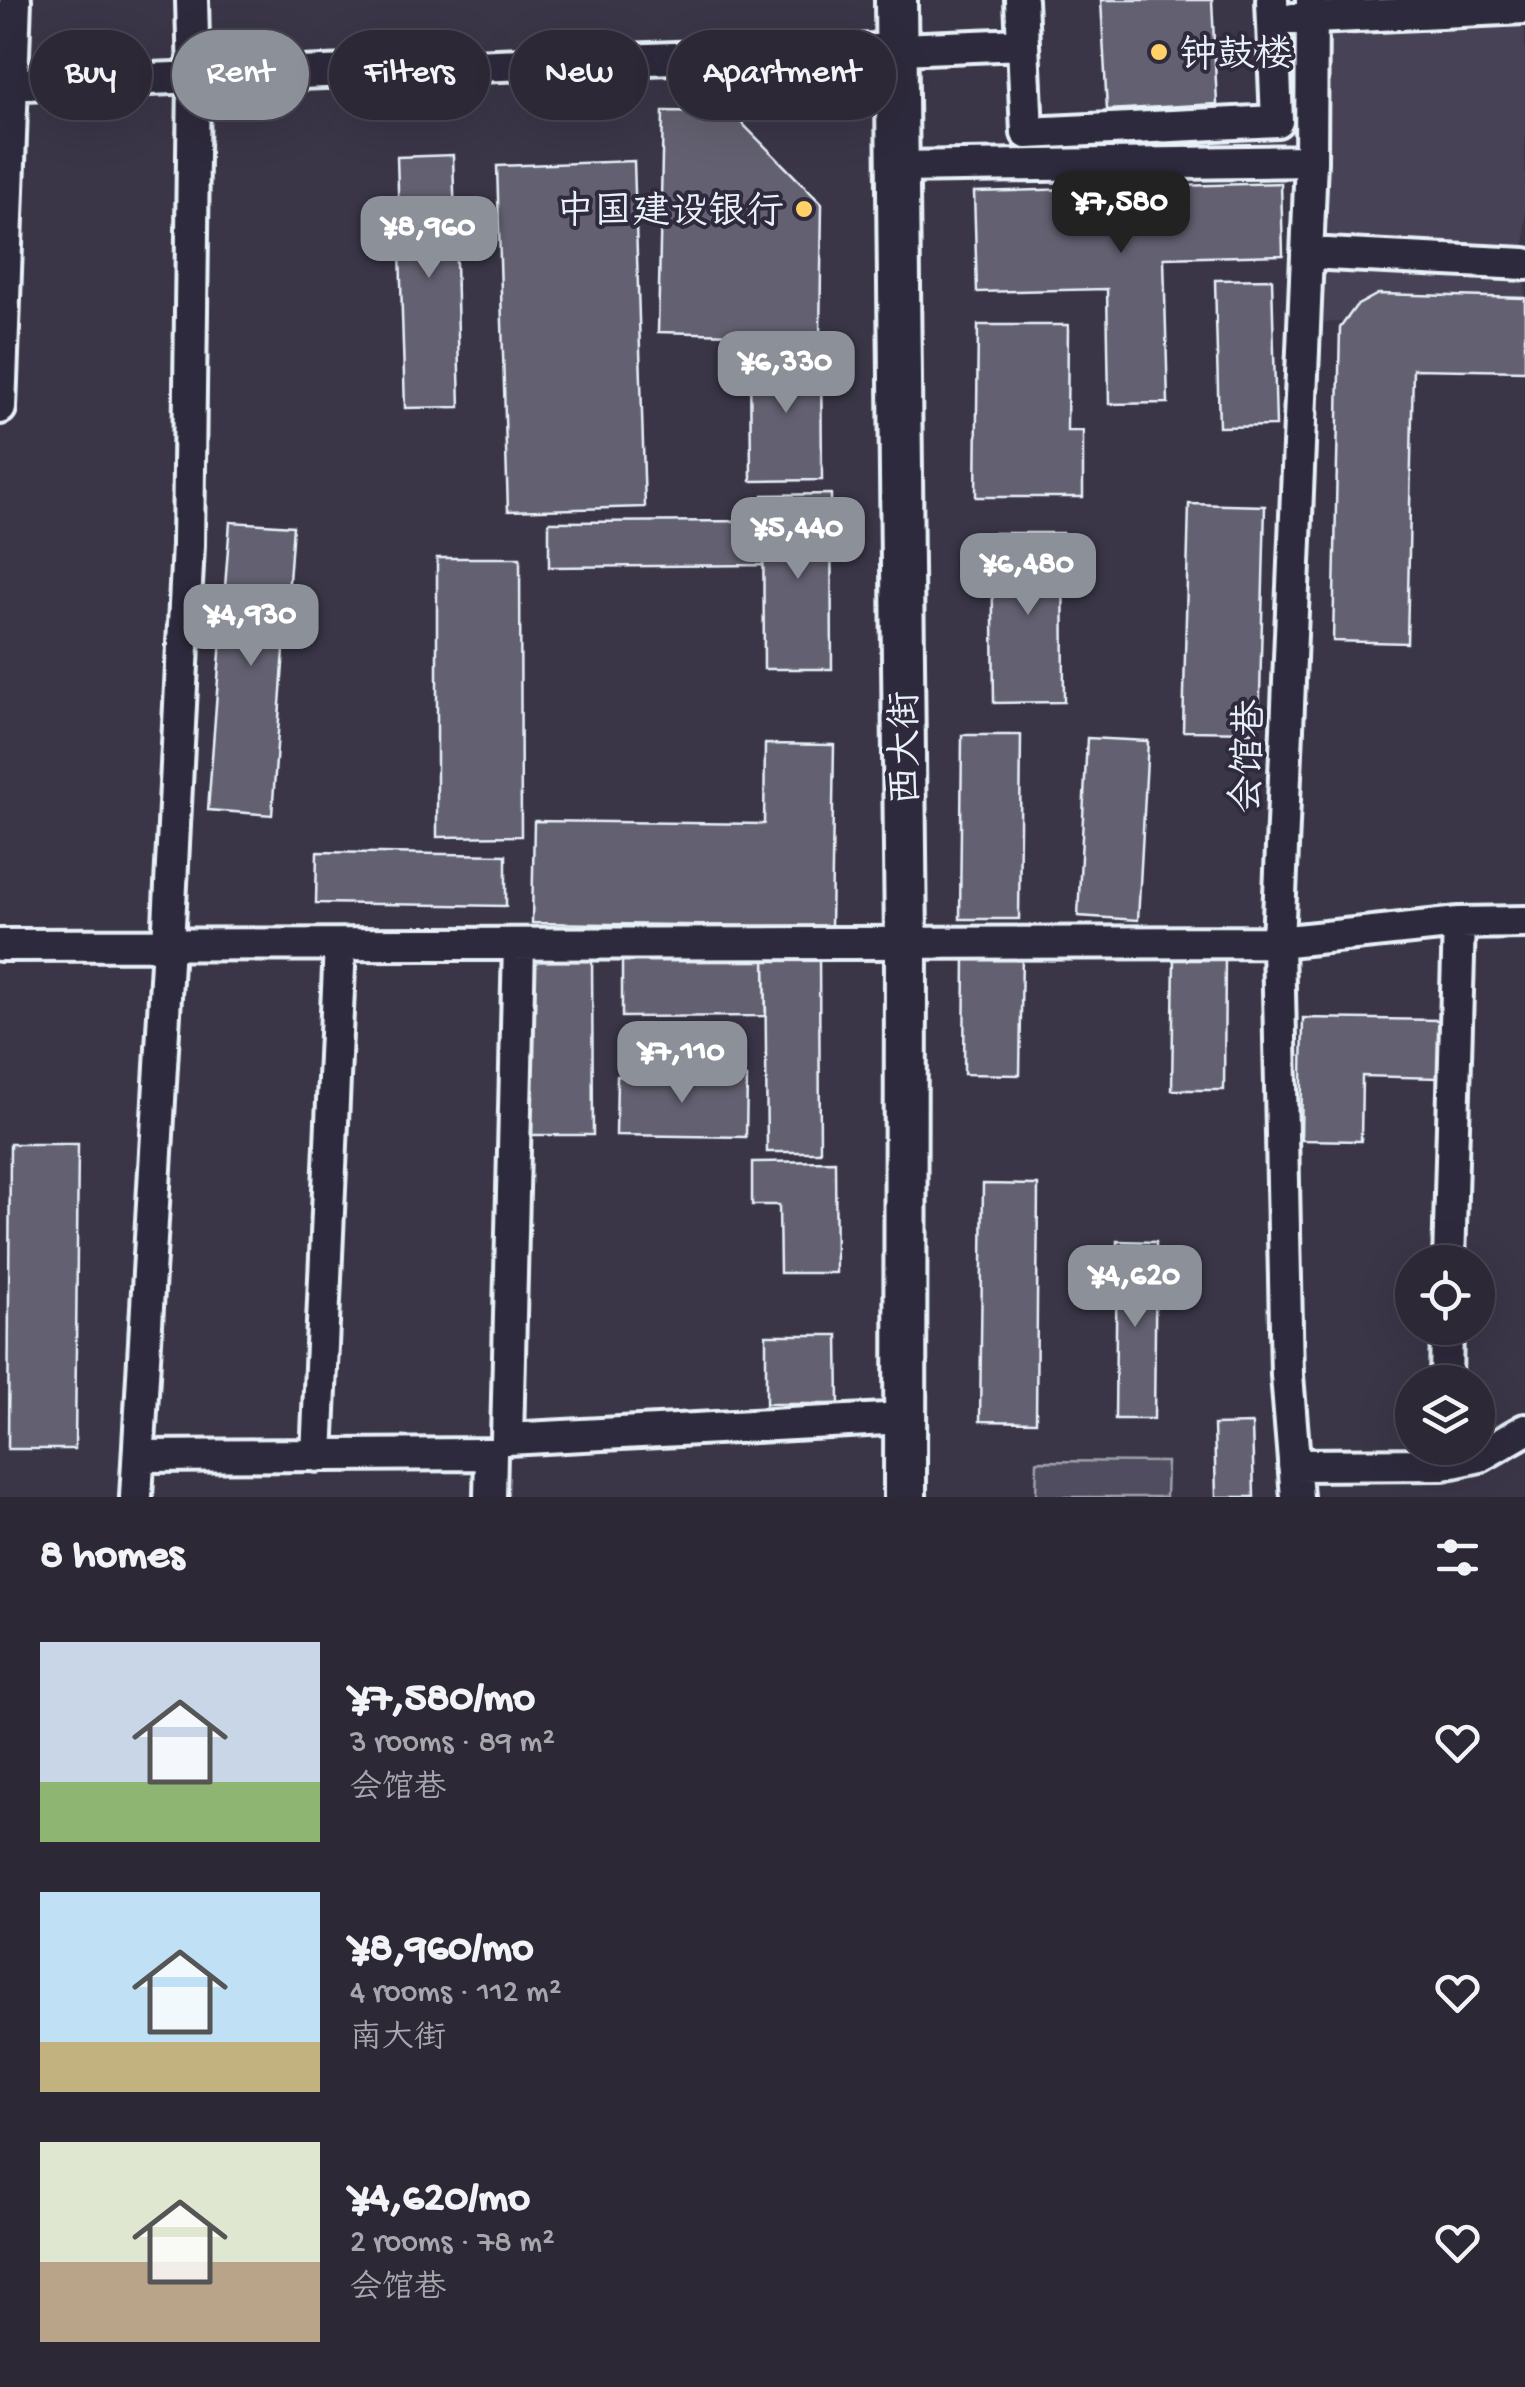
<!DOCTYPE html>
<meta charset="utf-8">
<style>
:root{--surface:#2c2836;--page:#383442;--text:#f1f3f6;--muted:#a6a6ad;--line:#484451;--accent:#8c9099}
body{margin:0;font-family:"Gochi Hand","LXGW WenKai TC",sans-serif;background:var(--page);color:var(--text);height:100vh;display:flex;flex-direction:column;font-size:38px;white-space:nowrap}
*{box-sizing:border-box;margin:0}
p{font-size:32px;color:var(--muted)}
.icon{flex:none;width:55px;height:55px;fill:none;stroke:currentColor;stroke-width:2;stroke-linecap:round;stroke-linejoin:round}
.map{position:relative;height:1497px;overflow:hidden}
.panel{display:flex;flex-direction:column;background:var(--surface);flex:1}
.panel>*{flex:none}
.guide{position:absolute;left:30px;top:30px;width:1000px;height:90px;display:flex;gap:20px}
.tools{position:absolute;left:1395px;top:1245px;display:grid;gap:20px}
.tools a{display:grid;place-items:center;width:100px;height:100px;border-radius:50%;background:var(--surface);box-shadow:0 10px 40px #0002,0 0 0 2px var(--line);font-size:50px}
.price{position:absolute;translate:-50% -85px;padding:0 22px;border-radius:20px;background:var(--accent);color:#fff;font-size:32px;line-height:65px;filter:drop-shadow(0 2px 5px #0008)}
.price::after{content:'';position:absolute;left:50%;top:60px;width:30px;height:22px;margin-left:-15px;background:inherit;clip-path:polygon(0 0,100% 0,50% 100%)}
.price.on{background:#222;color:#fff}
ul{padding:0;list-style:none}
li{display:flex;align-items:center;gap:30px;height:250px;padding:0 40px}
li span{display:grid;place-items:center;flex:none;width:280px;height:200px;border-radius:0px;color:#555}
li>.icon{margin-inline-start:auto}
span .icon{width:120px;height:120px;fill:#fffc;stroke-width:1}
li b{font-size:42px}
h2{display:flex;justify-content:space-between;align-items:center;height:120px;padding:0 40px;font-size:42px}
.chip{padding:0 35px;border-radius:45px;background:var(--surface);box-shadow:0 10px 40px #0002,0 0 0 2px var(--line);font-size:35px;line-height:90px}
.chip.on{background:var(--accent);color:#fff}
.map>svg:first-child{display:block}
.built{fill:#464354}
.green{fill:#504e5f;stroke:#9ca0ac;stroke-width:2.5}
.building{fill:#636171;stroke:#e8f1f8;stroke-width:2.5}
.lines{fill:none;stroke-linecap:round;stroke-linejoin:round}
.minor-casing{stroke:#e8f1f8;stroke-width:38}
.major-casing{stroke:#e8f1f8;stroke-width:48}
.minor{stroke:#2f2a3d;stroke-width:30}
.major{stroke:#2f2a3d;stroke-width:40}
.poi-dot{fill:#ffd166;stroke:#2f2a3d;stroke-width:4}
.labels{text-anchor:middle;stroke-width:8;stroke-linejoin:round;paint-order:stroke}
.poi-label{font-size:38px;fill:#e8f1f8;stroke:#2f2a3d;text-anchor:start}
.street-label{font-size:38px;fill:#e8f1f8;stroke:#2f2a3d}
</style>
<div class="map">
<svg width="1525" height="1497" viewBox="0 0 1525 1497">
<rect width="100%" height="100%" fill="#3a3648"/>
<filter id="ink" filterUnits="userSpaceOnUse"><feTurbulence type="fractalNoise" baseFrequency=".01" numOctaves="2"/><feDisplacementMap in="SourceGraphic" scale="20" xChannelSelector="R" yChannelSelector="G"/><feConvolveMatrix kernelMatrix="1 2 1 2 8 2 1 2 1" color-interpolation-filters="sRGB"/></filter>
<g filter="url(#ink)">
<path class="built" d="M1313,0H1525V324L1324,322Z"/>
<path class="green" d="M1037,1461L1167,1462L1166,1497H1036Z"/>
<path class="building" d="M1101,0H1212L1217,104L1107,110Z
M663,111L731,112L822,204L820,336L658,332Z
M453,155L460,407L405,408L397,157Z
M634,161L645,507L508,511L497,166Z
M1281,183L1283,255L1164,258L1168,403L1109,404L1107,289L977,292L974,192Z
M1272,279L1276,426L1219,427L1215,280Z
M1378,294L1525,298V371L1413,369L1407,643L1333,641L1340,328L1356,306Z
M978,325H1068L1067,431H1083V497H976Z
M821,350L822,480L751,481L750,351Z
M831,494L832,669H764L763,495Z
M1189,504L1265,506L1259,732L1183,731Z
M763,521V565L549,567V522Z
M230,522L293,526L272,815L208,810Z
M992,533H1063L1064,702L994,703Z
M437,558H520L521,836L437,837Z
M962,735H1021L1019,919H960Z
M1087,738L1148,741L1138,920L1078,916Z
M765,744L834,745L831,927L532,923L534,821L764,824Z
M317,852L506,855V906L316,903Z
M819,952L820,1152H767L765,953Z
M765,953L766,1016L622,1017V954Z
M965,953H1022L1020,1075L964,1074Z
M1174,955L1225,956L1224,1090H1172Z
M527,957H592L593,1135H528Z
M1303,1018L1441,1020L1439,1078L1362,1076L1361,1141L1301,1140Z
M617,1076L747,1077L746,1137L616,1135Z
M10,1144H78L75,1449H8Z
M835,1161L836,1273H780L779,1205H752V1162Z
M983,1184L1038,1185L1036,1422L980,1421Z
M1117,1241L1156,1242L1154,1419H1115Z
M766,1335H838L839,1404H766Z
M1252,1424L1254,1497H1216L1214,1425Z"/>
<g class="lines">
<g class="minor-casing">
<path id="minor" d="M1293,19L1525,8
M1023,44L1027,133L1277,121L1272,0
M0,85L1023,44L1021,0
M897,167L1311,161
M1307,253L1525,264
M0,408L15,0
M519,944L507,1439L905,1418
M0,945L1278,942L1459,923L1525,922
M1449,1262L1459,923
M1446,1382L1447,1328
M139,1456L491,1454L490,1497
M317,1456L340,945
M1294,1465L1443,1464L1480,1456L1525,1430
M136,1497L168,945L188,545L194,78L192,0
M1297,1497L1287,1375L1278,942L1311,161L1312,0"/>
</g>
<g class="major-casing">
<path id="major" d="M896,0L906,944L905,1497"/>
</g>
<use href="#minor" class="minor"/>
<use href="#major" class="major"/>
</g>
</g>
<g class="poi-dot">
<circle cx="1159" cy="52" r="10"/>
<circle cx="804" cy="209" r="10"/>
</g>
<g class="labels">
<g class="poi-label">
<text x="1179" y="65">钟鼓楼</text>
<text x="784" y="222" text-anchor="end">中国建设银行</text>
</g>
<g class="street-label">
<text transform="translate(903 748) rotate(-91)" y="13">西大街</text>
<text transform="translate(1246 756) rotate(-88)" y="13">会馆巷</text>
</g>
</g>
</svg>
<div class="tools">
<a><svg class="icon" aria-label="locate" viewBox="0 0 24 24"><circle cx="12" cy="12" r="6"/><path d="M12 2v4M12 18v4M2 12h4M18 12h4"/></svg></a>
<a><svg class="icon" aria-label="layers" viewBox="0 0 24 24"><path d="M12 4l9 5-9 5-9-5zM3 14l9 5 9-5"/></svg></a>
</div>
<b class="price on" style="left:1121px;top:256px">¥7,580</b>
<b class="price" style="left:429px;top:281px">¥8,960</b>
<b class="price" style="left:786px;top:416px">¥6,330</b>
<b class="price" style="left:798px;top:582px">¥5,440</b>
<b class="price" style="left:1028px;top:618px">¥6,480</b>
<b class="price" style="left:251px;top:669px">¥4,930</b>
<b class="price" style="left:682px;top:1106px">¥7,110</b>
<b class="price" style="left:1135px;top:1330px">¥4,620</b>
<div class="guide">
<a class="chip">Buy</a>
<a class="chip on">Rent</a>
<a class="chip">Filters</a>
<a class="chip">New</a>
<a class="chip">Apartment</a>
</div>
</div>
<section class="panel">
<h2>8 homes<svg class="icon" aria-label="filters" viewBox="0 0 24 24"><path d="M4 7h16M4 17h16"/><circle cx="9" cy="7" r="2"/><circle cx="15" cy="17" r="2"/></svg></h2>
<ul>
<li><span style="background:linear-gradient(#c9d6e8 70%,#8fb573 0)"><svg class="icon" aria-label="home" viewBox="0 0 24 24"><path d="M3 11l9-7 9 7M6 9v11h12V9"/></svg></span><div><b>¥7,580/mo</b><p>3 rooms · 89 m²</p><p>会馆巷</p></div><svg class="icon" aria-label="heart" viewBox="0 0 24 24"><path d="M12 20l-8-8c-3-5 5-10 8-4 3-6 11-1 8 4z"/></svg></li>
<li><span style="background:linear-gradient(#bfe0f5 75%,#c2b280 0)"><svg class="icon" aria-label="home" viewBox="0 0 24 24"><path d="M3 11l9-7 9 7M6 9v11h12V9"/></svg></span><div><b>¥8,960/mo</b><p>4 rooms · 112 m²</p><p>南大街</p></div><svg class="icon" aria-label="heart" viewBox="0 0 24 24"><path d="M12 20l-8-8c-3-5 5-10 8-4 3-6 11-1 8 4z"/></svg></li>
<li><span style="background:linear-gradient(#dfe7d0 60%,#b9a48a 0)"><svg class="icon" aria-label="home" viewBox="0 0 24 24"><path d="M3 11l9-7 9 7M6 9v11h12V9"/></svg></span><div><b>¥4,620/mo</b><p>2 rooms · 78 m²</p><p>会馆巷</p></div><svg class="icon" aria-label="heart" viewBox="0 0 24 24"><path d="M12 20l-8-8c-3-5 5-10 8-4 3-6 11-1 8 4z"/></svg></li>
</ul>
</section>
